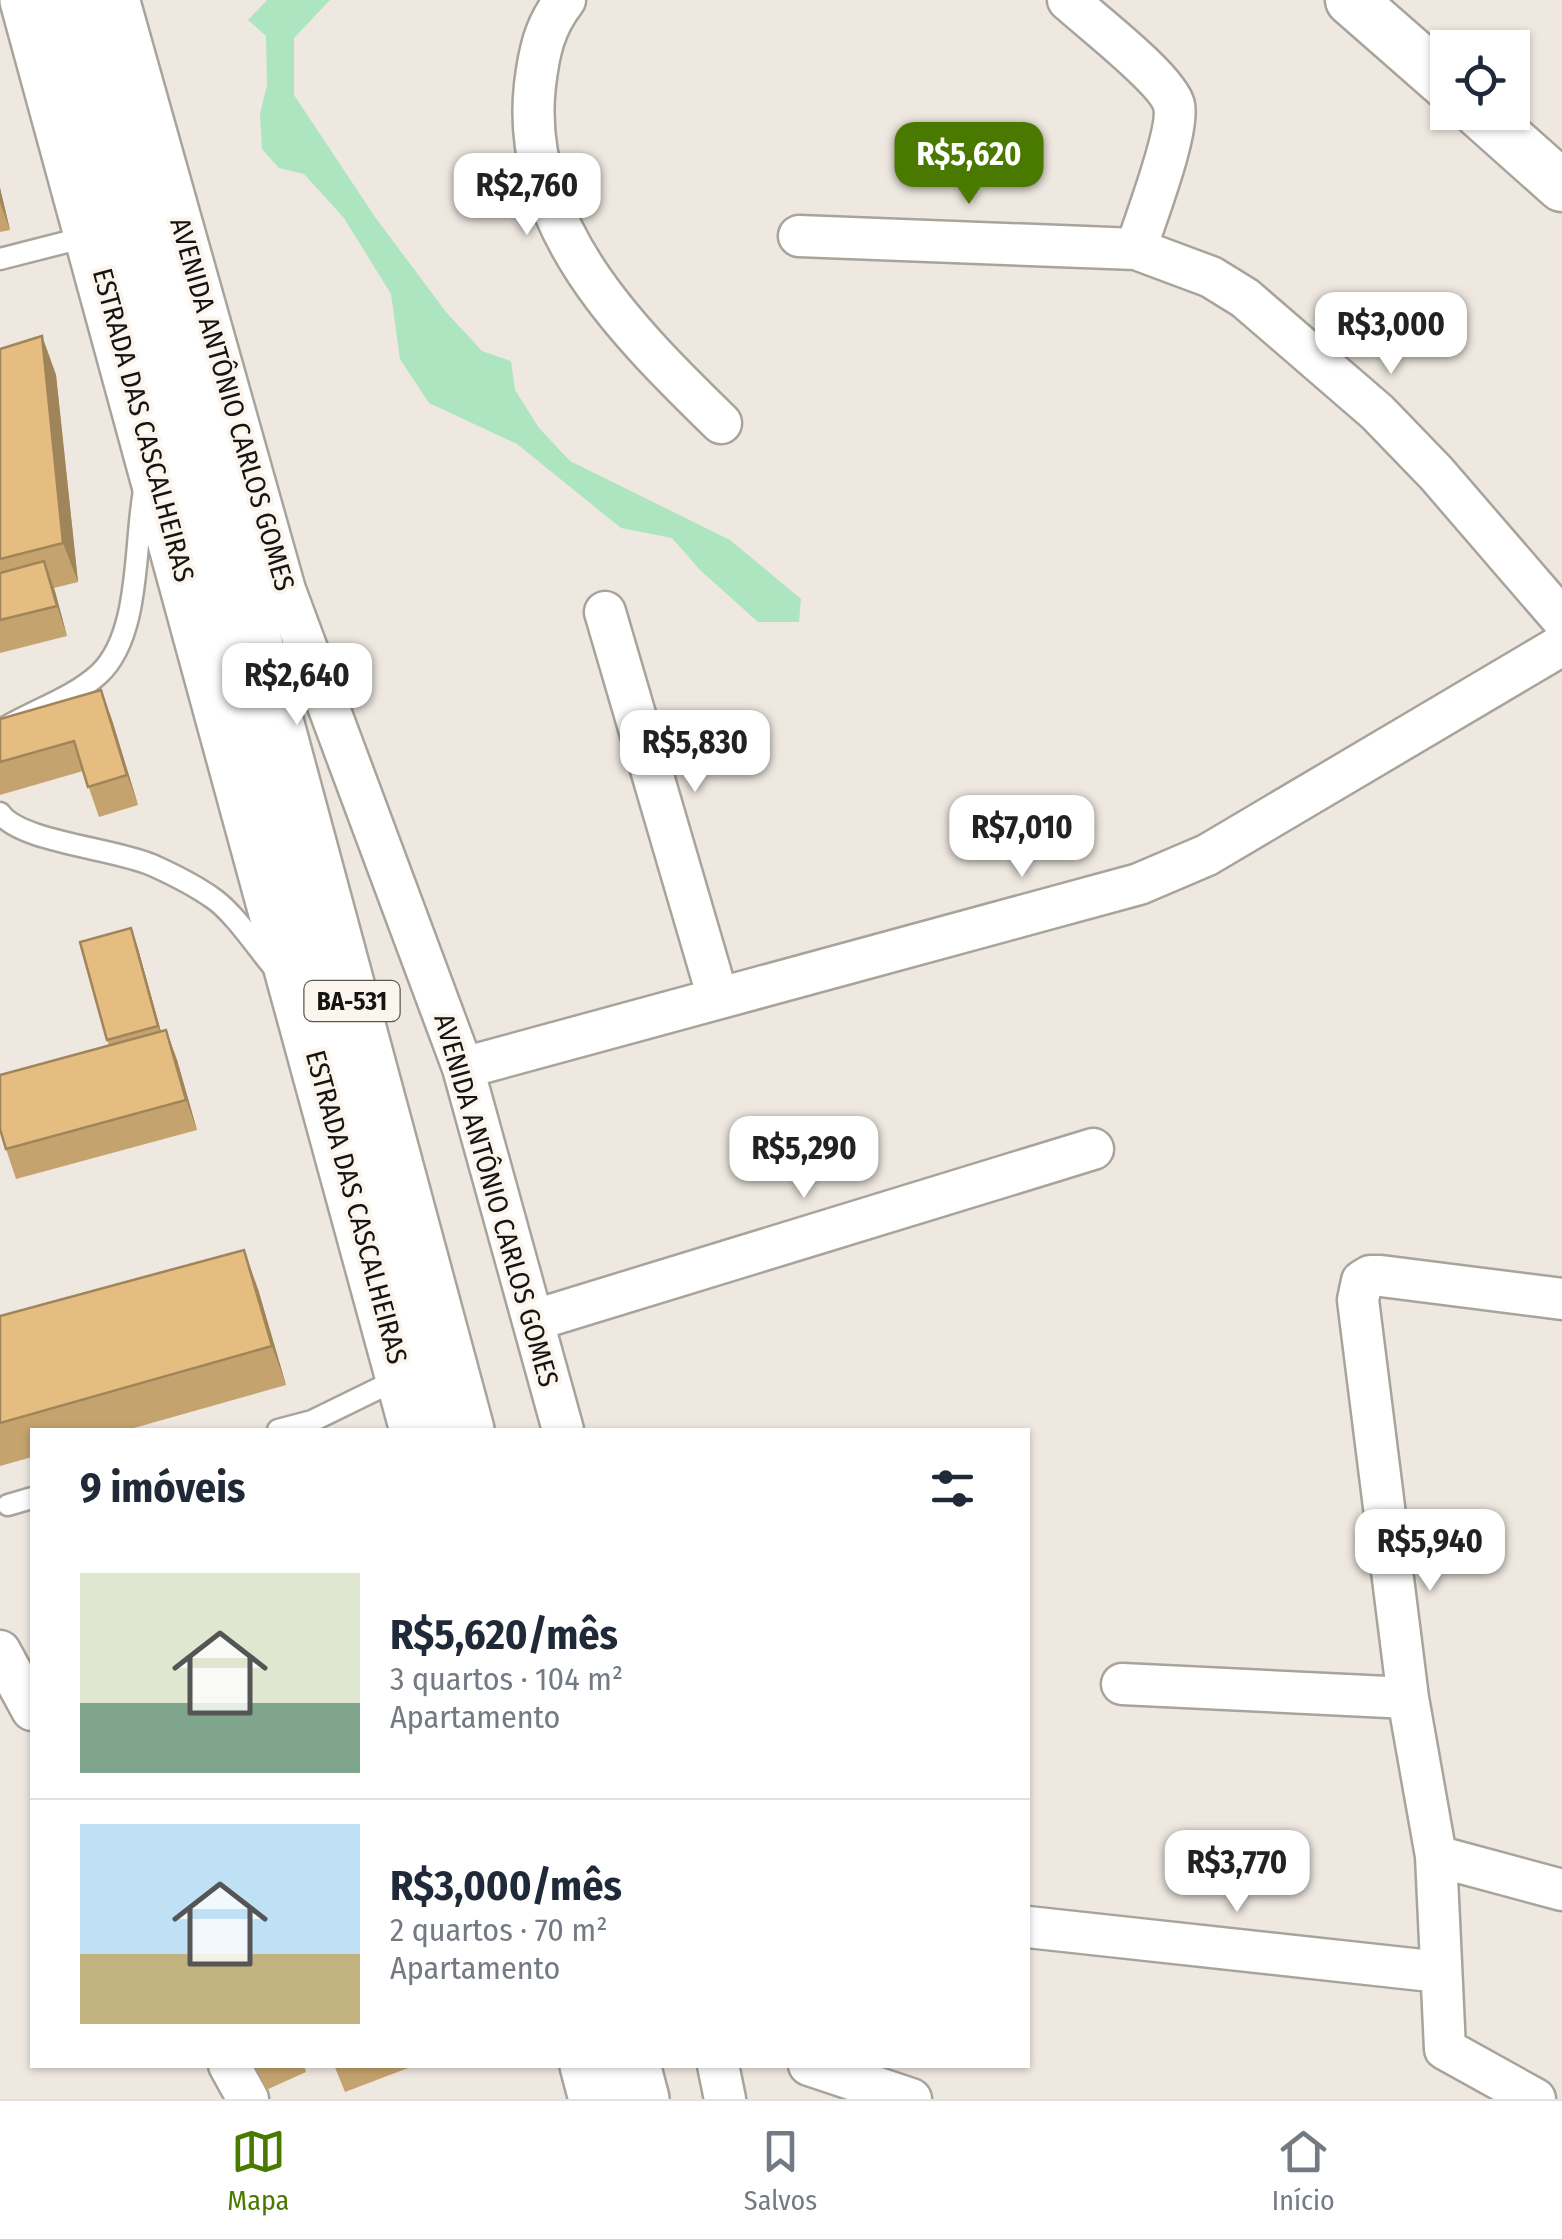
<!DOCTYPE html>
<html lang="pt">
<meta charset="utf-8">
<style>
:root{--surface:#fff;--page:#f2f2f3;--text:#1f2937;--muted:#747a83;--line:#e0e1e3;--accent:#4a7900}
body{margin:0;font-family:"Fira Sans Condensed",sans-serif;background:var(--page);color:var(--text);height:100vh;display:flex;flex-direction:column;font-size:38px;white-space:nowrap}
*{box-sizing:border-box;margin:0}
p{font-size:32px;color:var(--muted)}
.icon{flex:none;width:55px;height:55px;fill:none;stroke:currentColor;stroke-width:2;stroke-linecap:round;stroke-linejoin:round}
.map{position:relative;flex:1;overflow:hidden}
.panel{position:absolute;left:30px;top:1428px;width:1000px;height:640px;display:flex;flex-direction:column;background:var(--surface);border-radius:0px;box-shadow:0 2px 8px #0004}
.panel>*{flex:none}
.buttons{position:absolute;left:1430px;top:30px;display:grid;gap:20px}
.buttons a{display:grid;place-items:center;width:100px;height:100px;border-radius:0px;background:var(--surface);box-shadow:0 2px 8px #0004;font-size:50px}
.price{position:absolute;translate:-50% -85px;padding:0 22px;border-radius:20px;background:#fff;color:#222;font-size:32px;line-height:65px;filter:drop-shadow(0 2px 5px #0008)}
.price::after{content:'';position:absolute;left:50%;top:60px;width:30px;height:22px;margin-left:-15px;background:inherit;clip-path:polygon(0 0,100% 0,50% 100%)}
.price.current{background:var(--accent);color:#fff}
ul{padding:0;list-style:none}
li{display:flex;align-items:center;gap:30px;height:250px;padding:0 50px}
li+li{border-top:2px solid var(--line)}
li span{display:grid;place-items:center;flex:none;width:280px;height:200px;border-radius:0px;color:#555}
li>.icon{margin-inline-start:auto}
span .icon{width:120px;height:120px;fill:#fffc;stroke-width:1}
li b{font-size:42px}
h2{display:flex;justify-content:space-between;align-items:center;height:120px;padding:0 50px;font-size:42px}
.tabs{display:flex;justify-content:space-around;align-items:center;height:140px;border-top:2px solid var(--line);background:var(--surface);font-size:28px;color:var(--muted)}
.tabs a{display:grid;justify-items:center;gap:5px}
.tabs .current{color:var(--accent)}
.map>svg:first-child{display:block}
.green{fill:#ace5c0}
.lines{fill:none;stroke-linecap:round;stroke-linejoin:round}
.service-casing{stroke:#a8a39b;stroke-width:25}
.minor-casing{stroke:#a8a39b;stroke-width:45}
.tertiary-casing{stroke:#a8a39b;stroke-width:55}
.primary-casing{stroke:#a8a39b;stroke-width:60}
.service{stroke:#fff;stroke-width:20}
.minor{stroke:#fff;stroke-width:40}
.tertiary{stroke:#fff;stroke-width:50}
.primary{stroke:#fff;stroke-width:55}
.wall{fill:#c5a36e}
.shaded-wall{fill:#a0845a}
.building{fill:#e5bd80;stroke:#a0845a;stroke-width:2.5}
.labels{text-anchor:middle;stroke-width:8;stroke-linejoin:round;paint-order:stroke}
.shield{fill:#fbf5ed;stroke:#5b5853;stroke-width:2.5}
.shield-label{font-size:25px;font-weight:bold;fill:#161411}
.street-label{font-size:28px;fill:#161411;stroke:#fbf5ed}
</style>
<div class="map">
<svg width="1562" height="2099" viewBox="0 0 1562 2099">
<rect width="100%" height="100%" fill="#eee8e0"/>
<path class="green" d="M267,0H330L294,38V95L375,217L446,312L482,351L511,361L515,390L539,428L570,461L730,540L801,599L799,622H758L700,570L672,538L621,528L517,444L429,403L400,359L391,294L344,218L304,174L279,168L262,149L260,114L267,85L266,36L248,20Z"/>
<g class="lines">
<g class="service-casing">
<path id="service" d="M0,259L90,236
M0,734L6,727C35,710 74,697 99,674C141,635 134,545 144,491
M0,813C20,842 113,848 152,865C172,874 196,886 214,899C235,914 257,948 275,969
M278,1430L312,1421L400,1378
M8,1505L32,1498"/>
</g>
<g class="minor-casing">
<path id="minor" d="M119,0L285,590L463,1068L563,1430
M565,0C544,27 539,52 535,85C519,226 629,333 721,423
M1068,0C1091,21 1167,79 1174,105C1180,131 1145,220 1136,249
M799,236L1136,249L1211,277L1245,298L1377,412L1436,473L1562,619
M605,612L718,998
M463,1068L1139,884L1207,855L1562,645
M535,1320L1093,1149
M0,1651L32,1710
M1122,1684L1408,1698
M1436,1856L1562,1890
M1028,1927L1440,1972
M229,2065L248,2099
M718,2065L725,2099
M809,2065L911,2099
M1535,2099L1445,2049L1436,1856L1408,1698L1358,1300L1362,1281L1370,1276H1381L1562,1299"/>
</g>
<g class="tertiary-casing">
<path id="tertiary" d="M1351,0L1448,85
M1479,112L1562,186"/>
</g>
<g class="primary-casing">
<path id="primary" d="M28,0L418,1430
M81,0L466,1430
M588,2065L597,2099
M632,2065L641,2099"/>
</g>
<use href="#service" class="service"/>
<use href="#minor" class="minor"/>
<use href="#tertiary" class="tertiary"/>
<use href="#primary" class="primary"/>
</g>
<path class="wall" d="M0,188L10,230L0,232Z
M42,336L56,375L78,582L54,588L67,636L0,653V349Z
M101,690L112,720L138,805L99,817L83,771L0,795V719Z
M131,928L138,949L161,1032L166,1030L177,1060L197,1130L16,1179L6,1149L109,1046L80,942Z
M258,1289L286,1385L127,1430H32V1457L0,1466V1316Z
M255,2065H304L306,2072L266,2090Z
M334,2065H416L345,2092Z"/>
<path class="shaded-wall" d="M0,188L10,230L0,202Z
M42,336L56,375L78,582L63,543Z
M44,561L55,591L67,636L57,606Z
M101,690L112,720L138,805L127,775Z
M131,928L138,949L165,1046L158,1026Z
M166,1030L177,1060L197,1130L186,1100Z
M244,1250L258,1289L286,1385L272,1346Z"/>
<path class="building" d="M42,336L63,543L0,559V349Z
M44,561L57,606L0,620V573Z
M101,690L127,775L88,787L74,741L0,762V719Z
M131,928L158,1026L107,1040L80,942Z
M166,1030L186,1100L6,1149L0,1129V1075Z
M244,1250L272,1346L0,1423V1316Z"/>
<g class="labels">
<rect class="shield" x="304.5" y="981" width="95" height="40" rx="8"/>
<g class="shield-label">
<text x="352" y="1010">BA-531</text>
</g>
<g class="street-label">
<text transform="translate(233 404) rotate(74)" y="10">AVENIDA ANTÔNIO CARLOS GOMES</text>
<text transform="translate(144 425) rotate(75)" y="10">ESTRADA DAS CASCALHEIRAS</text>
<text transform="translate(497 1200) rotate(74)" y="10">AVENIDA ANTÔNIO CARLOS GOMES</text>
<text transform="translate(357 1207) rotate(75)" y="10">ESTRADA DAS CASCALHEIRAS</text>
</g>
</g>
</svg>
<div class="buttons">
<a><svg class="icon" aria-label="locate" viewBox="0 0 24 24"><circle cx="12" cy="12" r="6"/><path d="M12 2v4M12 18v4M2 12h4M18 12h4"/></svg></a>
</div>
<b class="price current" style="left:969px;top:207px">R$5,620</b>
<b class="price" style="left:527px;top:238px">R$2,760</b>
<b class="price" style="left:1391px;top:377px">R$3,000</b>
<b class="price" style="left:297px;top:728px">R$2,640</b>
<b class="price" style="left:695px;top:795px">R$5,830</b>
<b class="price" style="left:1022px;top:880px">R$7,010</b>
<b class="price" style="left:804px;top:1201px">R$5,290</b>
<b class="price" style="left:1430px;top:1594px">R$5,940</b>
<b class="price" style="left:1237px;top:1915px">R$3,770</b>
<section class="panel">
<h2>9 imóveis<svg class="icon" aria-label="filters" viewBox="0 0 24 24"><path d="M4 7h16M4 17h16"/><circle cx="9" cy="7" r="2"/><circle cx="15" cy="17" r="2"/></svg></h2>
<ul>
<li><span style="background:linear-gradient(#dfe7d0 65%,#7fa58c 0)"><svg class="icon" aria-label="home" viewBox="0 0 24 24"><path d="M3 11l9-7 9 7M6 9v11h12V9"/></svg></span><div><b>R$5,620/mês</b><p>3 quartos · 104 m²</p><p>Apartamento</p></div></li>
<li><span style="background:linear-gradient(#bfe0f5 65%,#c2b280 0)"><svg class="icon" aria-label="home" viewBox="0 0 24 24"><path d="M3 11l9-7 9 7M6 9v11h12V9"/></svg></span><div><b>R$3,000/mês</b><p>2 quartos · 70 m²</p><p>Apartamento</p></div></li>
</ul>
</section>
</div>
<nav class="tabs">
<a class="current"><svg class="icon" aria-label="map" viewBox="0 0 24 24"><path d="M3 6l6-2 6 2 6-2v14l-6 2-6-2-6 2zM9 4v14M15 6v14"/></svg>Mapa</a>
<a><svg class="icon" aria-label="saved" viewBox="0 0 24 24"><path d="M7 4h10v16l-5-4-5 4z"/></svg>Salvos</a>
<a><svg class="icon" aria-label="home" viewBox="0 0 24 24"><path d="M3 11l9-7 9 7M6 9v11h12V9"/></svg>Início</a>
</nav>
